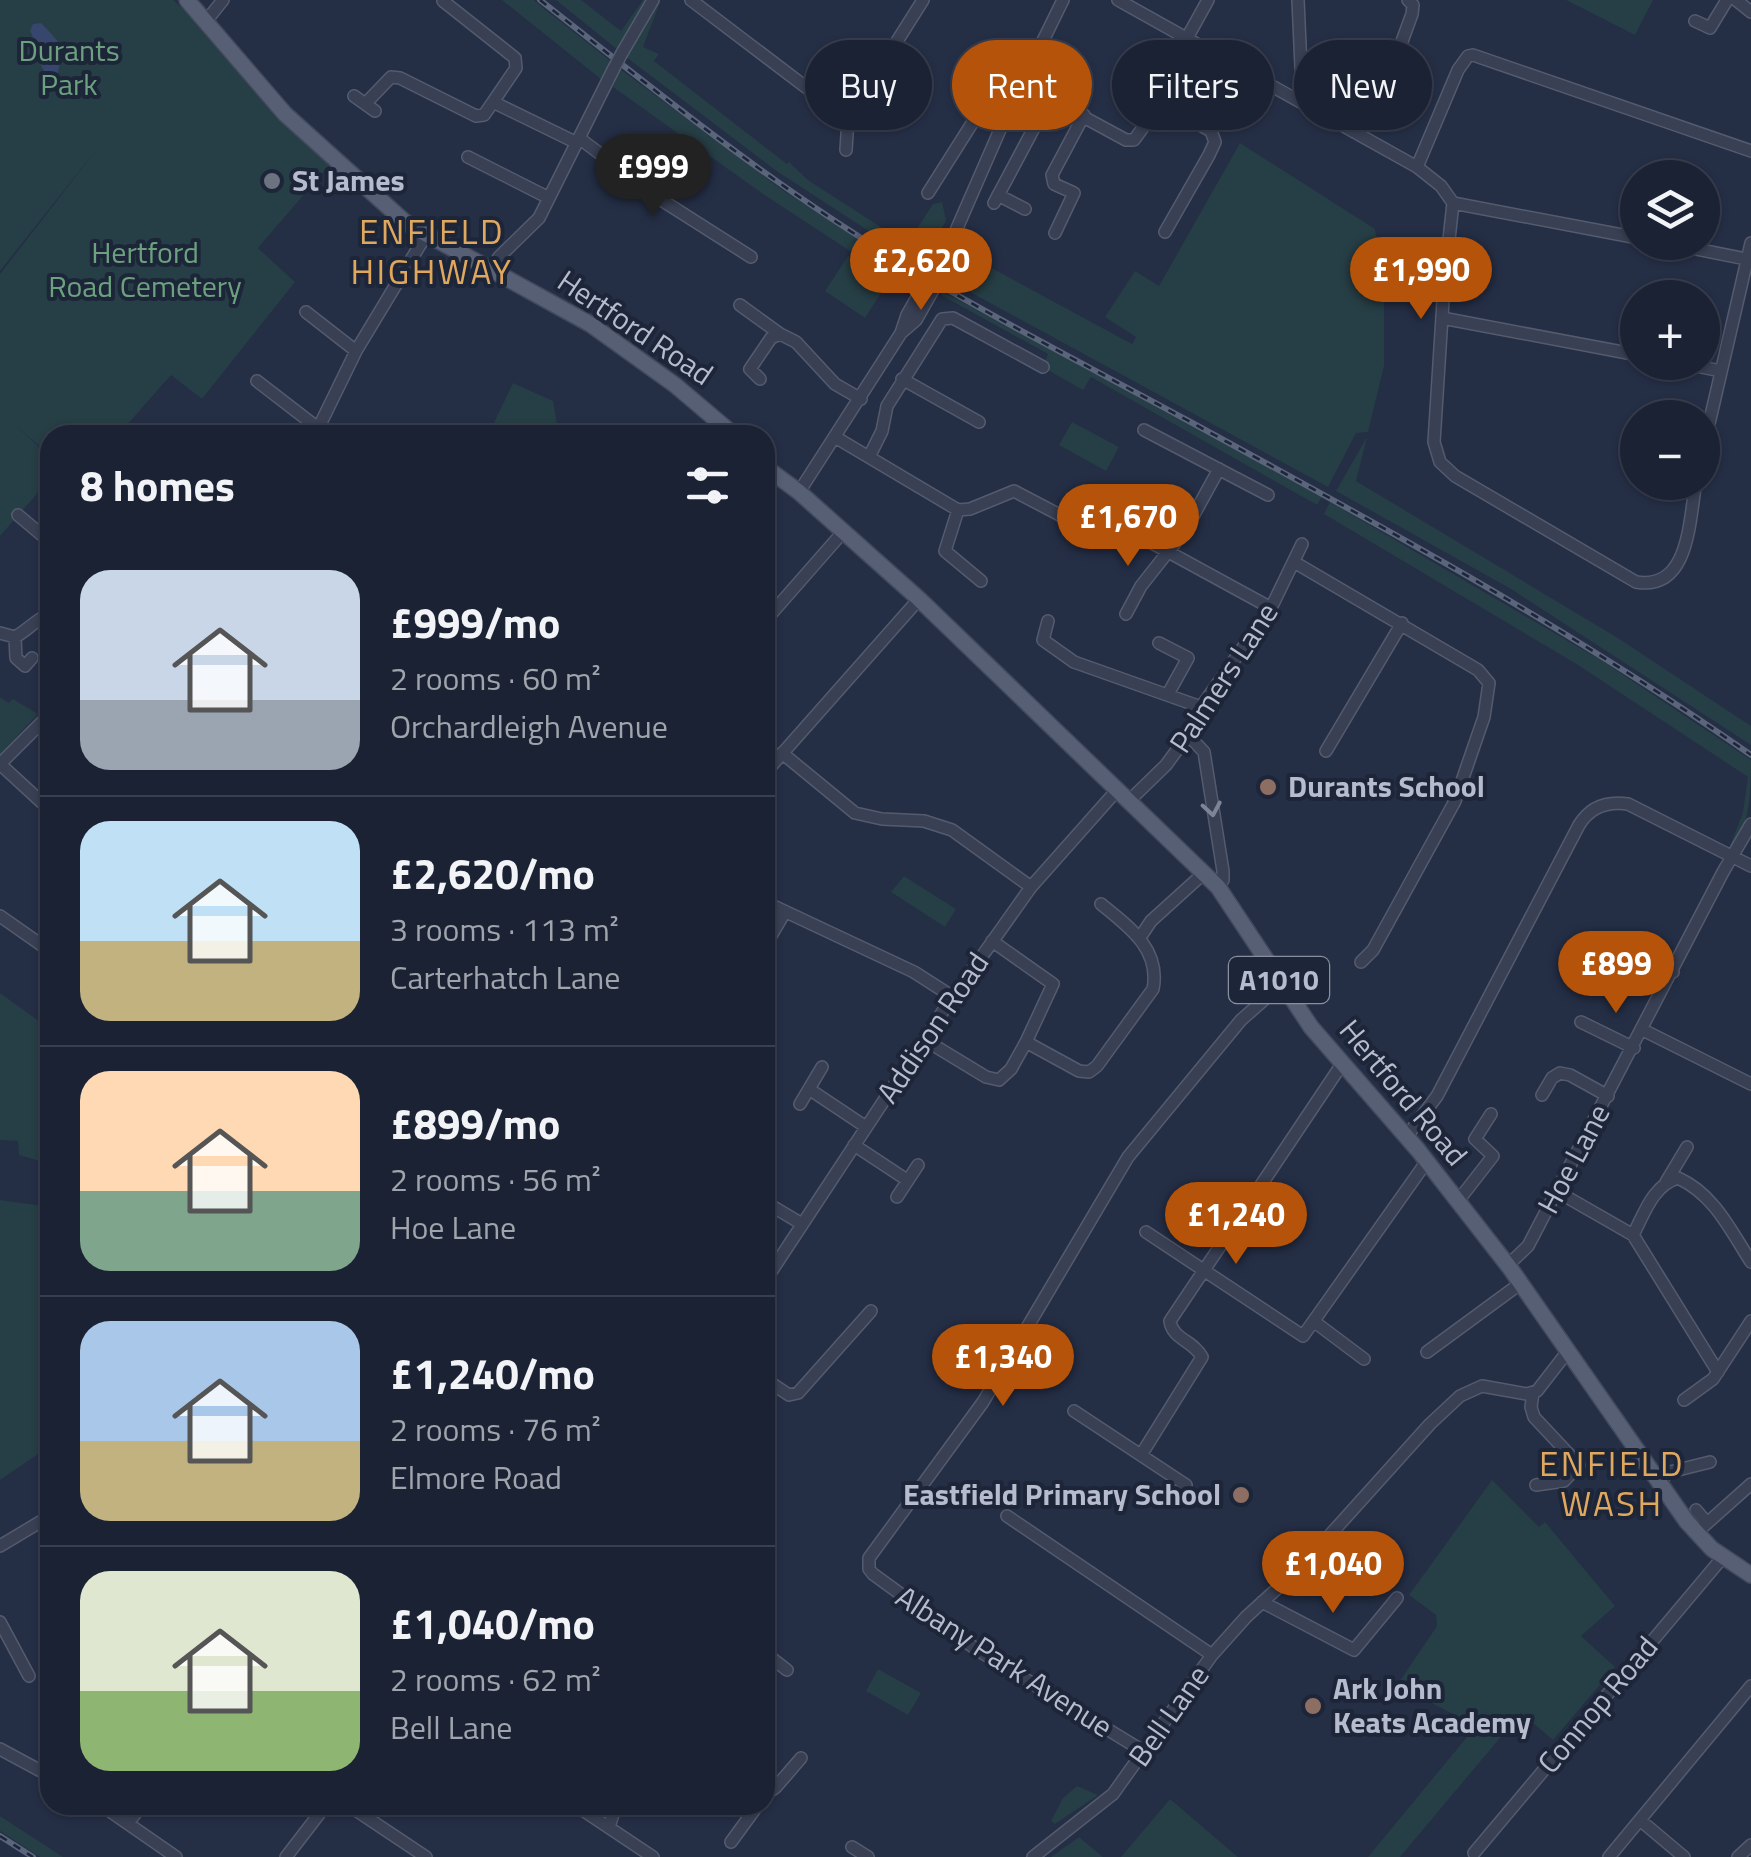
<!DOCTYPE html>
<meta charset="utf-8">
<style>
:root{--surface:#1b2234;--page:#282f40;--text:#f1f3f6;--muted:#a0a4ac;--line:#393f4f;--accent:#b45309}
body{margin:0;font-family:"Titillium Web",sans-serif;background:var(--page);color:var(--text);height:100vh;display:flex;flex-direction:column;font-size:38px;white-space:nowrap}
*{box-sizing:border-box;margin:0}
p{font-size:32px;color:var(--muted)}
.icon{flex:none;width:55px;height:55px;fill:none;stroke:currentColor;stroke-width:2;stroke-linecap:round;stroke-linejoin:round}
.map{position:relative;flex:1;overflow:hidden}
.panel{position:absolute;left:40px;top:425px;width:735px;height:1390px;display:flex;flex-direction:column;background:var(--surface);border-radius:30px;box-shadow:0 2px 8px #0004,0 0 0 2px var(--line)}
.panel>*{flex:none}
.top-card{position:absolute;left:805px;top:40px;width:795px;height:90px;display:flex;gap:20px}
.tools{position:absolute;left:1620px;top:160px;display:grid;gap:20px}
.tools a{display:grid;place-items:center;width:100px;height:100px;border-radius:50%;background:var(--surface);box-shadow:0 2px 8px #0004,0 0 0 2px var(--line);font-size:50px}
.price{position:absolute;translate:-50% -85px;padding:0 22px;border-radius:35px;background:var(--accent);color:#fff;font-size:32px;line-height:65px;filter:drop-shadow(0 2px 5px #0008)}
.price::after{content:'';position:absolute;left:50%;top:60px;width:30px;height:22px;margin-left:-15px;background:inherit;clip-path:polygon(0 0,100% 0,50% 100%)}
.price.selected{background:#222;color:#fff}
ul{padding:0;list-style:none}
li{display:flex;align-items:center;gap:30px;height:250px;padding:0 40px}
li+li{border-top:2px solid var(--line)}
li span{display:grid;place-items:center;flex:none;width:280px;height:200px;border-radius:30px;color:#555}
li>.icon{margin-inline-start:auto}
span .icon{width:120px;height:120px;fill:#fffc;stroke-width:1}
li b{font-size:42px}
h2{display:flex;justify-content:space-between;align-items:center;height:120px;padding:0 40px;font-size:42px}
.tag{padding:0 35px;border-radius:45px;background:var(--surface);box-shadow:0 2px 8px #0004,0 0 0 2px var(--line);font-size:35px;line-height:90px}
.tag.selected{background:var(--accent);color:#fff}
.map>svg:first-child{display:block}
.green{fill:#263e45}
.water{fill:#36466d}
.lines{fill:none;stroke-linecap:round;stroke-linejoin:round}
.minor-casing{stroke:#545b6e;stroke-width:14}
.major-casing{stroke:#42495d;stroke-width:18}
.minor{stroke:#394054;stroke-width:11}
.major{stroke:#575f74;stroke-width:15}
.rail-casing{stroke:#5a647b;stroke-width:6}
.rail{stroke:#1d2539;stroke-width:2.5;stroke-dasharray:8;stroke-linecap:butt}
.minor-bridge-casing{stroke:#545b6e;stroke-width:14;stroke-linecap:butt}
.minor-bridge{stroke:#394054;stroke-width:11}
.oneway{stroke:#7e8497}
.worship-dot{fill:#6b7280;stroke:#1d2539;stroke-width:4}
.education-dot{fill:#8d6e63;stroke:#1d2539;stroke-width:4}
.labels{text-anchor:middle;stroke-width:8;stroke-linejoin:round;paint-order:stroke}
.shield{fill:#1d2539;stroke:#888fa1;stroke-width:2.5}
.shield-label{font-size:28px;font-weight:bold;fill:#b6bccd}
.park-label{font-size:30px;fill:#6ba17e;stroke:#1d2539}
.poi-label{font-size:30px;font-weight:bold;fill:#b6bccd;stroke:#1d2539;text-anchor:start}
.street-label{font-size:30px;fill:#b6bccd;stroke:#1d2539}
.quarter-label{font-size:35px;letter-spacing:2.5px;fill:#e0a75e;stroke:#1d2539}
</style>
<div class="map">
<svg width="1751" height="1857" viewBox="0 0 1751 1857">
<rect width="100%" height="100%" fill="#242e45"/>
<path class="green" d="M0,0H173L199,23L330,164L258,248L295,282L202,399L171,375L118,435H50V455L17,427L50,457V479L0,536V274L100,145L0,271Z
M502,0H534L542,7L612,62L602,80Z
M556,0H581L621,31L643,0H647L618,50Z
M661,0L643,47L659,54L654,61L787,164L789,162L808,180L907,244L933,204L942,202L946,220L924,267L778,172L626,57Z
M1566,0H1653L1635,35Z
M620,69L784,191L919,277L911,291L763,194L613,87Z
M1240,143L1375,229L1384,295V366L1368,432L1356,433L1328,487L948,280L962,252L1132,344L1136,337L1105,317L1135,271L1159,286Z
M848,256L888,282L865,318L825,291Z
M942,291L1322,497L1317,505L1091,377L1083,390L1046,369L1044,364L1048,354L941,295Z
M513,383L553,401L559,435H488Z
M1072,422L1119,447L1106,471L1059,445Z
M1367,437L1356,481L1618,638L1751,726V745L1511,589L1336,491Z
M1330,502L1604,662L1751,760C1751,786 1751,832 1730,846L1743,812L1748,777L1578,665L1324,514Z
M0,697L9,703L13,699L38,714L0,754Z
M904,876L956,909L945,927L891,892Z
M0,993L50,1029V1164L19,1155L18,1141L0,1140Z
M0,1200L50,1207V1446L0,1480Z
M1492,1480L1539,1527L1545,1522L1615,1606L1581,1636L1615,1667L1553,1740L1521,1713L1400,1857H1368L1476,1726L1397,1685L1437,1626L1436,1615L1409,1595Z
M878,1669L921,1693L908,1715L866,1691Z
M1077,1786L1098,1795L1055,1824L1051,1821L1063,1798Z
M1170,1799L1238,1857H1121Z
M0,1816L63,1857H40L0,1831Z
M1079,1837L1103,1857H1051Z"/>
<path class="water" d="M41,23C62,45 64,44 58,73L45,72C38,64 37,43 30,31L33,24Z"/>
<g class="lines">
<g class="minor-casing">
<path id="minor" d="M691,0L828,104L846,124
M1118,0L1417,167L1441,186L1453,203
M1736,0L1751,12
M443,1L515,58L516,68L493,102L577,143
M207,20L223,0
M1695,21L1710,28L1727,0
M1187,38L1208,0
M622,53L653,0
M354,96L375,111
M1297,100L1302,90L1298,0
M365,104L391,77L400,78L476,116L484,115L493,102
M1354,132L1366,102L1393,66L1412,14L1413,5L1408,0
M579,138L663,201L751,257
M846,150L848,119L923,0
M468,157L549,198
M1417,167L1458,70L1468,56L1473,55L1751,151
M928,193L995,87L1008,76L1126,140H1134L1155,111L1165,106L1211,131L1215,142L1209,155L1165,232
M998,195L1025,209
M994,203L1050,98
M1453,203L1444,285L1434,442L1440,462L1455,476L1636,582C1690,591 1689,520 1696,482
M1453,203L1638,238
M1055,233L1074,193L1054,184L1052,175L1084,115
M1661,242L1751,260
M492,268L499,257L539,218L614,68
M932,269L940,254L951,242
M942,275L950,258L951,242L1006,116L1063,0
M740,305L780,334
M306,312L356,351
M1442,318L1638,355
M901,333L907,315L924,285
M1676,362L1721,371
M760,379L750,369L771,338L780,334L796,342L835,384L861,399
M902,379L979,422
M257,381L327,435
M1144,430L1268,495
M315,435L356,351L426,235
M835,437L958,510L970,509L1014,491L1075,523
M1702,454L1751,243
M869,457L882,431L887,406L942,319L953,318L1043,367
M1628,460L1638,462
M799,492L901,333L916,320L933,290
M958,510L945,551L981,581
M18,515L50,542
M1093,526L1099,514L1271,608
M1294,562L1478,670L1489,683L1484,717L1455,801L1373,950L1361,962
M1126,614L1141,586L1186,529L1219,469
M765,621L843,532
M1048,621L1043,640L1074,662L1201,707
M0,633L15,637C28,630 36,619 50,614
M15,637L16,658L25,666L32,658
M1159,643L1188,658L1168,694
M1188,735L1204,752L1223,871V880L1218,887
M1326,751L1402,623
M782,753L855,813L882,819L924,821L952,830L1031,887
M0,764L50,714
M0,764L50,810
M765,773L919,599
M1130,800L1166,765L1188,735L1201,707L1271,608L1302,544
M765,902L914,972L953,997
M0,916L50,951
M1141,936L1151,921L1204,873
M765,946L785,912
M1622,946L1673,972
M1581,1022L1634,1048
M1643,1030L1751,1084
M925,1040L986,1077L999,1080L1011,1069L1026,1042L1053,984L992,941
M1026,1042L1079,1071L1089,1072L1097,1066L1153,989C1161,949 1128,926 1101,904
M809,1089L866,1127
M1542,1095L1552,1078L1560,1073L1570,1075L1608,1096
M800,1104L822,1067
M1407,1136L1437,1096L1579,825C1590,807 1607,801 1628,804L1751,866
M854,1145L907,1180
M1666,1182L1687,1147
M1558,1192L1633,1235L1718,1372
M897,1197L918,1165
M1458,1201L1493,1156L1475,1139L1491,1114
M765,1202L802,1224
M1146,1232L1303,1336L1427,1161
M1633,1235C1644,1214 1653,1185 1678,1178C1714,1194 1731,1231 1751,1262
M1508,1265L1528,1246L1723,872L1751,824
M765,1281L941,1014L1031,887L1118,789
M1316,1323L1364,1359
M1427,1352L1521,1283
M765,1379L789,1395L798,1393L871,1311
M1533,1393L1531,1407L1534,1417L1579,1465L1564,1481L1536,1485
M1684,1400L1713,1379L1751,1321
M1074,1411L1186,1485
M1141,1455L1202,1357C1194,1341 1172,1339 1170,1321L1342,1064
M1658,1481L1670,1472L1710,1462
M1696,1510L1707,1523
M1007,1516L1212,1655
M1696,1533L1751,1484
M0,1546L50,1516
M1262,1602L1354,1650L1397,1598
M0,1622L29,1676
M765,1653L787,1670
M0,1749L50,1776
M1143,1751L976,1649L873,1574L869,1569V1558L983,1402L1128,1157L1241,1020L1282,984
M765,1795L776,1787L801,1758
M101,1805L176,1857
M348,1805L426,1857
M575,1805L653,1857
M1640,1820L1684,1857
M128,1823L142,1805
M609,1827L616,1805
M731,1842L758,1805
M852,1847L868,1857
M1474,1853L1723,1557
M286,1857L326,1805
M1033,1857L1113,1794L1212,1655L1246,1617L1302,1566L1430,1424L1460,1396L1482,1386L1527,1394L1537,1391L1568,1351
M1609,1857L1751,1686
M1738,1857L1751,1845"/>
</g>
<g class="major-casing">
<path id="major" d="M187,0L285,114L406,223L590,324L675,385L734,435
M765,467L799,492L919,599L1218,887L1311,1027L1418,1150L1510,1268L1687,1522L1712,1549L1751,1575"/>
</g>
<use href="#minor" class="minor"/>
<use href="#major" class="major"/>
<g class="rail-casing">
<path id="rail" d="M540,0C653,89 764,179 887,254C984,313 1086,365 1185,419C1378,524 1571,629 1751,755
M0,1836L33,1857"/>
</g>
<use href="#rail" class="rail"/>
<g class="minor-bridge-casing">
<path id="minor-bridge" d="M614,68L622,53
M924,285L932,269
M933,290L942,275"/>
</g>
<use href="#minor-bridge" class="minor-bridge"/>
</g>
<defs><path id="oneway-chevron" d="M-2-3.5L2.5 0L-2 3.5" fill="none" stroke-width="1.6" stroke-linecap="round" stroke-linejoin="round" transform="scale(2.5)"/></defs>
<use class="oneway" href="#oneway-chevron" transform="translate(1212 809) rotate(80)"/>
<circle class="worship-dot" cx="272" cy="181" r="10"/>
<g class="education-dot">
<circle cx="1268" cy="787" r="10"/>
<circle cx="1241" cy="1495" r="10"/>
<circle cx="1313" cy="1706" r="10"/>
</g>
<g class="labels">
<rect class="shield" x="1229" y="957" width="100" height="46" rx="8"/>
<g class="shield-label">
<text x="1279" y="990">A1010</text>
</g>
<g class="park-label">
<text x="69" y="61">Durants<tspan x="69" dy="34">Park</tspan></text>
<text x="145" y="263">Hertford<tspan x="145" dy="34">Road Cemetery</tspan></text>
</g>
<g class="poi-label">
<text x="292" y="191">St James</text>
<text x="1288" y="797">Durants School</text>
<text x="1221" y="1505" text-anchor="end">Eastfield Primary School</text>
<text x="1333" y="1699">Ark John<tspan x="1333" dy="34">Keats Academy</tspan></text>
</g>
<g class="street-label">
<text transform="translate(635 328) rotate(34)" y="10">Hertford Road</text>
<text transform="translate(1224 678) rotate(-57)" y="10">Palmers Lane</text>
<text transform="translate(933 1028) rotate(-56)" y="10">Addison Road</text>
<text transform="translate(1403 1093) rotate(50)" y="10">Hertford Road</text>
<text transform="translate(1574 1159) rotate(-62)" y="10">Hoe Lane</text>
<text transform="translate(1004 1662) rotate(33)" y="10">Albany Park Avenue</text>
<text transform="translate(1598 1705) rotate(-50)" y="10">Connop Road</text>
<text transform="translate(1169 1716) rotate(-55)" y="10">Bell Lane</text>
</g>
<g class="quarter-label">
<text x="432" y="244">ENFIELD<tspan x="432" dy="40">HIGHWAY</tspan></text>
<text x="1612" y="1476">ENFIELD<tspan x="1612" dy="40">WASH</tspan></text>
</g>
</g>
</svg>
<div class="tools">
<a><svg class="icon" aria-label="layers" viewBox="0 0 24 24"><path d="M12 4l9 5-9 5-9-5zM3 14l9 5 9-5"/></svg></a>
<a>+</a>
<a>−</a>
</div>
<b class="price selected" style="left:653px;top:219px">£999</b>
<b class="price" style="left:921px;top:313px">£2,620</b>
<b class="price" style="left:1421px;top:322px">£1,990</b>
<b class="price" style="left:1128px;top:569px">£1,670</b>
<b class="price" style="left:1616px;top:1016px">£899</b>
<b class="price" style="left:1236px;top:1267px">£1,240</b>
<b class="price" style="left:1003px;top:1409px">£1,340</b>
<b class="price" style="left:1333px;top:1616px">£1,040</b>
<div class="top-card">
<a class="tag">Buy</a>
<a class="tag selected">Rent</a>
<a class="tag">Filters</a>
<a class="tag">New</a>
</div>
<section class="panel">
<h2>8 homes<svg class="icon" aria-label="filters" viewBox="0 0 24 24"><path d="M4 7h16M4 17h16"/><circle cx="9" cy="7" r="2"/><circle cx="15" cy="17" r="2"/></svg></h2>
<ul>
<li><span style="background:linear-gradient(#c9d6e8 65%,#9aa5b1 0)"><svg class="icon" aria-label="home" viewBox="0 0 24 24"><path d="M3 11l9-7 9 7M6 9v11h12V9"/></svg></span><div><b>£999/mo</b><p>2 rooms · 60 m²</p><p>Orchardleigh Avenue</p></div></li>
<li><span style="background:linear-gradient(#bfe0f5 60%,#c2b280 0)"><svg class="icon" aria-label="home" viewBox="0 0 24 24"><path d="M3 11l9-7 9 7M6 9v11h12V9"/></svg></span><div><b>£2,620/mo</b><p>3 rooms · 113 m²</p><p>Carterhatch Lane</p></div></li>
<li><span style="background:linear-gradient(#ffd9b3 60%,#7fa58c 0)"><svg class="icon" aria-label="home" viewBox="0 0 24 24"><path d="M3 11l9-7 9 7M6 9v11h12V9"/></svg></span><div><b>£899/mo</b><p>2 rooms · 56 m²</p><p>Hoe Lane</p></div></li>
<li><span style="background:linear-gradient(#a9c7e8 60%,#c2b280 0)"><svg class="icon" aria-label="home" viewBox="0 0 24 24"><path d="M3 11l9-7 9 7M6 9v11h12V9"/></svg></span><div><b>£1,240/mo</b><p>2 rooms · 76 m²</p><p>Elmore Road</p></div></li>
<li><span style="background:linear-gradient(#dfe7d0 60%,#8fb573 0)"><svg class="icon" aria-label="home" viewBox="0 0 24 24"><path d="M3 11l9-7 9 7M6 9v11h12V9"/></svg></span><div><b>£1,040/mo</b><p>2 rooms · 62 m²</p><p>Bell Lane</p></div></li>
</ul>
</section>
</div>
